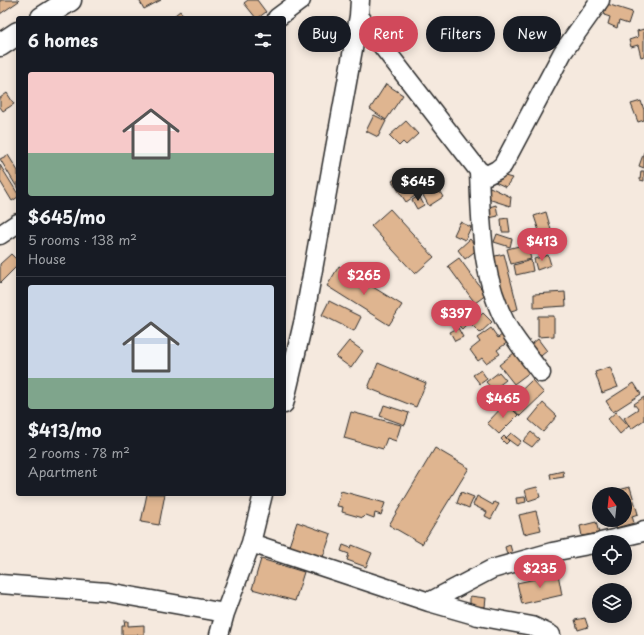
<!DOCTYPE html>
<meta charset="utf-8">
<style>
:root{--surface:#171b24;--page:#20242c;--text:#f1f3f6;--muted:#9ea1a6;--line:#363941;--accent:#d1495b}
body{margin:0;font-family:"Playpen Sans",sans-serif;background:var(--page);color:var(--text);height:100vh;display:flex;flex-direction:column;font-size:15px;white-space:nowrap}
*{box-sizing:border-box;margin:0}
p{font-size:13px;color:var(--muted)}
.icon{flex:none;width:22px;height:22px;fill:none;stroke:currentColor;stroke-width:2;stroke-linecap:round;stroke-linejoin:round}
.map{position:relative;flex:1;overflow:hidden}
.panel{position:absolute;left:16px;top:16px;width:270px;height:480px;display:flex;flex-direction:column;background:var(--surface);border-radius:4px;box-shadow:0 2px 10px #0003}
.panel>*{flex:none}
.banner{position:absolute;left:298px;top:16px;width:286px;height:36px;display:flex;gap:8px}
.needle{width:26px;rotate:345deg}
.tools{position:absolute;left:592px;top:487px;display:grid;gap:8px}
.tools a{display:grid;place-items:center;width:40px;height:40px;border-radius:50%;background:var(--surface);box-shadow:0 2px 10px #0003;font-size:20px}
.price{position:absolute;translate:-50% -34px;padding:0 9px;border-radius:14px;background:var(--accent);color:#fff;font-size:13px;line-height:26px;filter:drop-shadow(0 1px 2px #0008)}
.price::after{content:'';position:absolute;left:50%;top:24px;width:12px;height:9px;margin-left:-6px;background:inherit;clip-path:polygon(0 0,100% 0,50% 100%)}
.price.on{background:#222;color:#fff}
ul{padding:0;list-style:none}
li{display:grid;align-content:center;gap:8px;height:212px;padding:0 12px}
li+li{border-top:1px solid var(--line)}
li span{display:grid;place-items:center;height:124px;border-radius:4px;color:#555}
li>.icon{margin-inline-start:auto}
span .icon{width:72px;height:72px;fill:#fffc;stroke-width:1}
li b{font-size:17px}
h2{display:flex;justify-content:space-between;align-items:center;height:48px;padding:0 12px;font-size:17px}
.chip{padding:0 14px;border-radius:18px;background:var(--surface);box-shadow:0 2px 10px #0003;font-size:14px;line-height:36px}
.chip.on{background:var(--accent);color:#fff}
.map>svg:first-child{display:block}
.building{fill:#dfb590;stroke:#2b2b2b}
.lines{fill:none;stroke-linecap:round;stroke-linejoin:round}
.minor-casing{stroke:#2b2b2b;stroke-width:21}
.highway-casing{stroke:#2b2b2b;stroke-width:25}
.minor{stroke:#fff;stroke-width:18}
.highway{stroke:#fff;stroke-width:22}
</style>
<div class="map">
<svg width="644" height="635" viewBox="0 0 644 635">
<rect width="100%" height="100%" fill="#f5e9de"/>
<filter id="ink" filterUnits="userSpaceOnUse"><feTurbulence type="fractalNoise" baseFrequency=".025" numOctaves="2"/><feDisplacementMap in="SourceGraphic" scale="8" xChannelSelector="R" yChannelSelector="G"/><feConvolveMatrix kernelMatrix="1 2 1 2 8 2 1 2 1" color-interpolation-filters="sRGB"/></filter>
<g filter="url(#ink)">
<path class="building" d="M0,0H18L19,1L0,14Z
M139,0H161L144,9Z
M248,0H257L266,12L258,18H256L244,3Z
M607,4L632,12L628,24L619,21L617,28L608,24L610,17L604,15Z
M180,11L185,18H171Z
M644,29V56L641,57L638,45L631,47L629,40L638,37L637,31Z
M386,84L403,95L386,120L370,109Z
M7,93L14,104L3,111L0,107V98Z
M641,101L644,110V120L638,122L631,104Z
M374,115L386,121L378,137L366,131Z
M406,121L418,134L406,145L403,142L399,146L389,136Z
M644,152V168L639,166Z
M8,155L18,171V189L0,159Z
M0,165L18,194V197L12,201L0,181Z
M641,171H644V181L640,180Z
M404,173L418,194L406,202L392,181Z
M501,175L512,178L506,187L495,182Z
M434,182L443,197L429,206L420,190Z
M490,187L511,197L510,206L485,198Z
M419,196L424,205L417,209L412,200Z
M496,205L498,216L485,219L486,208Z
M390,209L434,257L415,274L371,226Z
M546,212L551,230L540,234L534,216Z
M508,218L510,232H502L501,219Z
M460,222L471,227L465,240L454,235Z
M497,234L512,239L510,247L494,242Z
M470,239L478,249L465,259L458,250Z
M527,244L531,259L511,264L507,249Z
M11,254L18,261V265L0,283V264Z
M504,254L518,309L504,313L491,257Z
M548,255L551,265L537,270L534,259Z
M459,258L486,295L475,303L448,266Z
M531,260L533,271L516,275L514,265Z
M339,266L402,305L389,325L327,286Z
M565,292L566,306L534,308V294Z
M329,301L361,317L354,331L322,315Z
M466,304L477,314L462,329L452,319Z
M483,313L492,322L480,333L471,324Z
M538,316H554V336L538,337Z
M458,328L463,337L455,341L450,332Z
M491,328L498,338L503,334L508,342L497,350L500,354L486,363L482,358L478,361L470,350L480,342L477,338Z
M538,339L547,351L536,360L527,348Z
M349,341L363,351L351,368L336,357Z
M514,353L530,372L514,384L499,365Z
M378,363L426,383L416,407L368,388Z
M610,367L618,387L602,393L595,372Z
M481,370L487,379L480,384L473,375Z
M499,372L506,380L493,390L486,382Z
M532,380L544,393L520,416L508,403Z
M634,383L641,394L613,412L606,401Z
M644,397V420L631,429L624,418L638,409L634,404Z
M506,403L518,415L499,434L487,423Z
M543,403L557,416L543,432L529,420Z
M384,405L409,413L405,425L380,416Z
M351,412L401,425L396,441L387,438L383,449L344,438Z
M616,412L629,426L620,434L608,419Z
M531,432L539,439L532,447L523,441Z
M511,433L521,441L517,446L506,438Z
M504,436L509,441L506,444L501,439Z
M435,448L469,468L422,544L389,525Z
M563,471L564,477L551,479L550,474Z
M537,487L540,497L528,501L525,490Z
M630,487L638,514L632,516L634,523L616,528L614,520H625V494L607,493Z
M341,491L385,503L381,515L375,513L374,518L366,515L363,518L342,512L343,507L337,506Z
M461,492L474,497L469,508L457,503Z
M147,494H165L159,525L141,522Z
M477,496L493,505L494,502L499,504L491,519L485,516L487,512L473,505Z
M525,497L526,502L517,504L516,498Z
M536,511L541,530L524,534L519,515Z
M297,522L331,534L323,557L289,546Z
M596,522L599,533L582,536L580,526Z
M343,545L351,548L352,545L372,553L366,567L347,560L349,554L341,551Z
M510,545L512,552L507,554L505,547Z
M261,559L304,572L295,601L252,589Z
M558,574L562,595L522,604L517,583Z
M470,596L486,598L485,607L470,606Z
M585,618L588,627L578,630L575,620Z
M124,621H128V626L144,625V635H122V626H125Z"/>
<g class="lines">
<g class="minor-casing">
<path id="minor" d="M359,16L479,171L487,175L497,170L503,165L563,52L600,0
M277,18L301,0
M479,171C481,225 481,281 509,329C518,344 531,359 541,373
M0,235L18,223
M284,404L304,319L359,16L360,0
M601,542L643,532L644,530
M251,543L429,602L478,616L532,626L551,635
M0,584L107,592L225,613
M429,602L492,569L552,552L599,543
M219,635L225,613L251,543L263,494"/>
</g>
<g class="highway-casing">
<path id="highway" d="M42,18L70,0
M0,45L18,33"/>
</g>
<use href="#minor" class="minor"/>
<use href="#highway" class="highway"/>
</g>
</g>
</svg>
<div class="tools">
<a><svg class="needle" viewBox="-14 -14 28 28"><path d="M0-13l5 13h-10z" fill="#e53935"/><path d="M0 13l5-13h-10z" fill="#9ea1a6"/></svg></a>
<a><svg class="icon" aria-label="locate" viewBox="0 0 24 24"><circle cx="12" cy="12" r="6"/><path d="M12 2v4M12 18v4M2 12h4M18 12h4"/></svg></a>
<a><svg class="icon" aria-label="layers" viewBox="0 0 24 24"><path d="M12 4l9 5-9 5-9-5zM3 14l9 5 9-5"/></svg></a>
</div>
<b class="price on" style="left:418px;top:202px">$645</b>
<b class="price" style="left:542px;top:262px">$413</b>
<b class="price" style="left:364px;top:296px">$265</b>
<b class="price" style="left:456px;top:334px">$397</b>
<b class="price" style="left:503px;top:419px">$465</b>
<b class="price" style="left:540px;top:589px">$235</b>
<div class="banner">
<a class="chip">Buy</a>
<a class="chip on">Rent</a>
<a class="chip">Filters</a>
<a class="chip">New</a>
</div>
<section class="panel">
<h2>6 homes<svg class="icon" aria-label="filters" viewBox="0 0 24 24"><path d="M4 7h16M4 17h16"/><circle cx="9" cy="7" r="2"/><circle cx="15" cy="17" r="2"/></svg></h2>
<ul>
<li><span style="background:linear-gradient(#f6c9c9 65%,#7fa58c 0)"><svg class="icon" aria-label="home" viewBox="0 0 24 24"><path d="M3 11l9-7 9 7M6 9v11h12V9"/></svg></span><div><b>$645/mo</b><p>5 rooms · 138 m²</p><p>House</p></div></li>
<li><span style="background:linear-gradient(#c9d6e8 75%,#7fa58c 0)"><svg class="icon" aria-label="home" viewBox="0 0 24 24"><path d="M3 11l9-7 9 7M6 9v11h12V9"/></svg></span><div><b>$413/mo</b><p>2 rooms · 78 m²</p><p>Apartment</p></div></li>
</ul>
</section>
</div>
